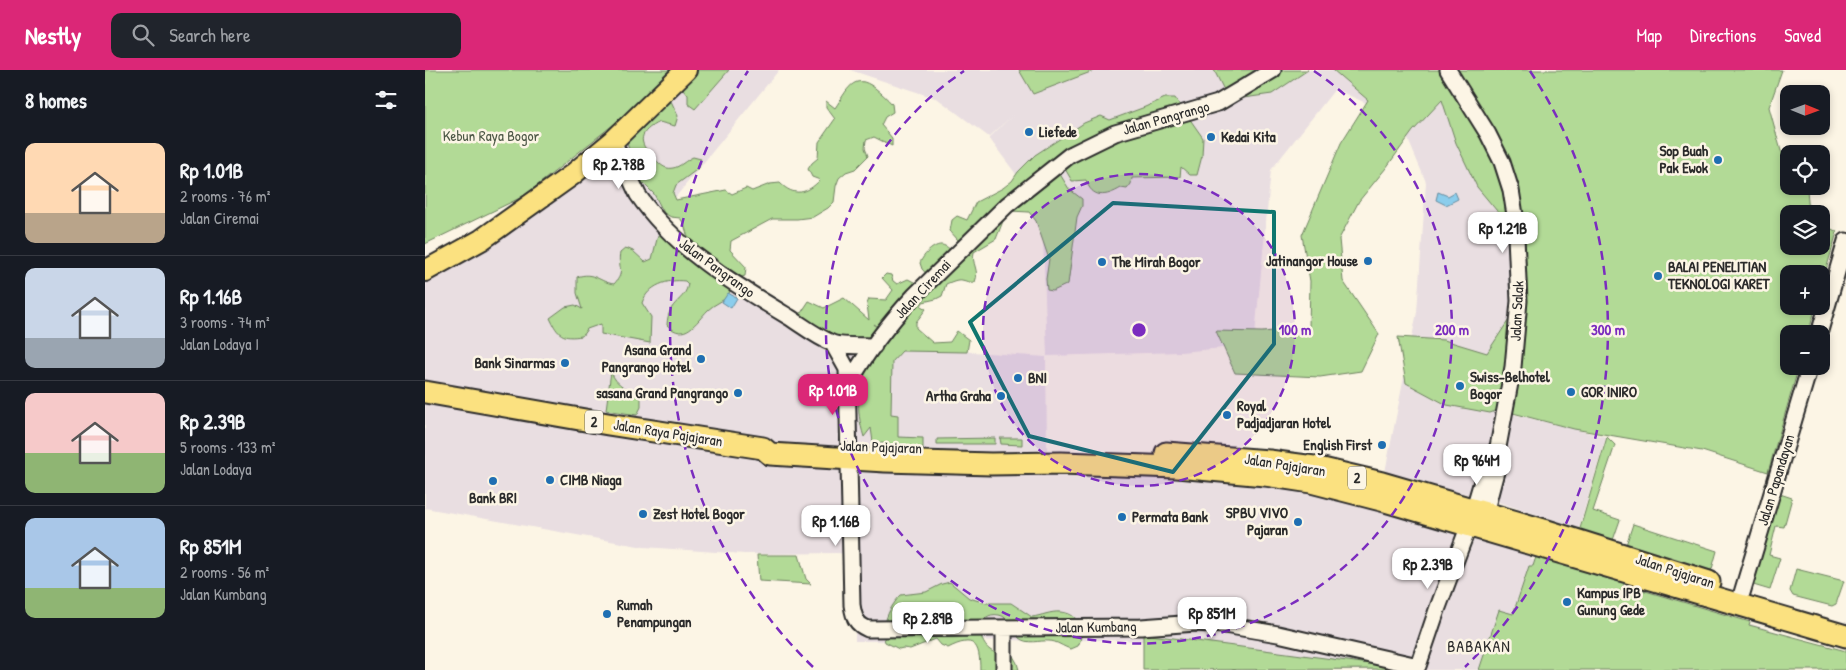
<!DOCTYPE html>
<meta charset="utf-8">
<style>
:root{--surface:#171b24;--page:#20242c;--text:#f1f3f6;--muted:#9ea1a6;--line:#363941;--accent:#db2777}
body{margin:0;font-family:"Patrick Hand",sans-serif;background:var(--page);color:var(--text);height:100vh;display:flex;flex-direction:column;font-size:19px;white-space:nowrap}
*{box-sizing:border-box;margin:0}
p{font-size:16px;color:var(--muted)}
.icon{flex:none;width:28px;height:28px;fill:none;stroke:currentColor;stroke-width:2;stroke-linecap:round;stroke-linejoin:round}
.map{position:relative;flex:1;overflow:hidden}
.sheet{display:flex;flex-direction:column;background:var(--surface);width:425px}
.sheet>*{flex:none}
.needle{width:32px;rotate:91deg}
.buttons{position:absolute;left:1355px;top:15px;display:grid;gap:10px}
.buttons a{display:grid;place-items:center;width:50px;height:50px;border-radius:10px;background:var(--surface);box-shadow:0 2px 8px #0003;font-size:25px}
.price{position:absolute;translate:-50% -42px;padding:0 11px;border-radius:10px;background:#fff;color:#222;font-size:16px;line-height:32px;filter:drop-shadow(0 1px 2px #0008)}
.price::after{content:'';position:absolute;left:50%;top:30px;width:15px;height:11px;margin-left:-8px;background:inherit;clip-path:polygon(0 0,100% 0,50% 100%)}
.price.active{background:var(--accent);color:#fff}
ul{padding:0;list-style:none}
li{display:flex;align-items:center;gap:15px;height:125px;padding:0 25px}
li+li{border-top:1px solid var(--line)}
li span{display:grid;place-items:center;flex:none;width:140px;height:100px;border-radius:10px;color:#555}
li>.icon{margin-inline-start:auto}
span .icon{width:60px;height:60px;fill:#fffc;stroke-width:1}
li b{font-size:21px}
h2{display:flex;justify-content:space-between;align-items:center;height:60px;padding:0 25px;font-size:21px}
header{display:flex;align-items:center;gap:30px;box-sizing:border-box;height:70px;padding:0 25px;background:var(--accent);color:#fff}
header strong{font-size:24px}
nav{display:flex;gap:28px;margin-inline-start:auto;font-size:18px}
.search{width:350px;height:45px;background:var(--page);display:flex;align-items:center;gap:12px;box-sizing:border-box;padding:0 18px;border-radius:10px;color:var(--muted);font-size:19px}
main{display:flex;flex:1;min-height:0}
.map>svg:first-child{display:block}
.built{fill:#e9dee1}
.green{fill:#b2da96;stroke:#6e8260}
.water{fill:#8bcdec;stroke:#658c9f}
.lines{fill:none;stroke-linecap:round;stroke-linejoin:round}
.tertiary-casing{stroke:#2b2b2b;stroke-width:19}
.primary-casing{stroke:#2b2b2b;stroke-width:24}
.trunk-casing{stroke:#2b2b2b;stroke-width:25}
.tertiary{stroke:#fcf5e5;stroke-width:15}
.primary{stroke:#fbe180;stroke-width:20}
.trunk{stroke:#fbe180;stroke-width:21}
.marked{fill:none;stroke:#0f766e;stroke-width:4;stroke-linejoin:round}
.ring{fill:none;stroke:#7b2cbf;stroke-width:2.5;stroke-dasharray:9 6}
.poi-dot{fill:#1f6fb2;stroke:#fcf5e5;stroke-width:2}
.labels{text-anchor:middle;stroke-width:5;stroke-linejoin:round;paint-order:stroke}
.shield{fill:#fcf5e5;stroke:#6a6863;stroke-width:1}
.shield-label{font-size:14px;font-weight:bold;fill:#2b2b2b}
.street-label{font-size:15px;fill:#2b2b2b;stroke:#fcf5e5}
.poi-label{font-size:15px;font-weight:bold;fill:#2b2b2b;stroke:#fcf5e5;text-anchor:start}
.park-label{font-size:15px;fill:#4d5746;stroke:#fcf5e5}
.neighbourhood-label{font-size:16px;letter-spacing:1px;fill:#2b2b2b;stroke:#fcf5e5}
.centre{fill:#7b2cbf;stroke:#fcf5e5;stroke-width:2.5}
.ring-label{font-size:15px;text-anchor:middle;font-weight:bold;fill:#7b2cbf;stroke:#fcf5e5;stroke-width:5;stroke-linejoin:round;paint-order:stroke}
</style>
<header>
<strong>Nestly</strong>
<div class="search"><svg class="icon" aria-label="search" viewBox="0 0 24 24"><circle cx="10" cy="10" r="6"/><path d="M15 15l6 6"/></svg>Search here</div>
<nav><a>Map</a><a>Directions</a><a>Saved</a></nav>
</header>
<main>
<section class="sheet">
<h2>8 homes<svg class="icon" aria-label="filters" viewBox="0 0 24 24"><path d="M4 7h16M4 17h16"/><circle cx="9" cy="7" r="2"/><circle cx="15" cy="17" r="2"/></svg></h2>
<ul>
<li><span style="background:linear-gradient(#ffd9b3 70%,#b9a48a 0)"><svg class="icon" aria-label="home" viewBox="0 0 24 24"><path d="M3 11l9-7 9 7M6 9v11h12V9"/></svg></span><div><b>Rp 1.01B</b><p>2 rooms · 76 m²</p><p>Jalan Ciremai</p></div></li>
<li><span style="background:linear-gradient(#c9d6e8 70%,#9aa5b1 0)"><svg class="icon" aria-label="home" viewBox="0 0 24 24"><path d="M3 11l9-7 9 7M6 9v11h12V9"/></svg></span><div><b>Rp 1.16B</b><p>3 rooms · 74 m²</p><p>Jalan Lodaya I</p></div></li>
<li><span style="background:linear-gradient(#f6c9c9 60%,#8fb573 0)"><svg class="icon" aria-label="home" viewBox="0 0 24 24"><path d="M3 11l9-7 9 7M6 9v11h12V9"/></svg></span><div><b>Rp 2.39B</b><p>5 rooms · 133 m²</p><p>Jalan Lodaya</p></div></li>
<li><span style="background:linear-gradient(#a9c7e8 70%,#8fb573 0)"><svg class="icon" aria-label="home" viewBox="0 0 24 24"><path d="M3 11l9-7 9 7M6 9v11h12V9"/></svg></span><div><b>Rp 851M</b><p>2 rooms · 56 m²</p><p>Jalan Kumbang</p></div></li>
</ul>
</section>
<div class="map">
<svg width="1421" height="600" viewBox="0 0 1421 600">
<rect width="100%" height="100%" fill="#fcf5e5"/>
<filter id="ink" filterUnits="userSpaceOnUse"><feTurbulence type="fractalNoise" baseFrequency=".02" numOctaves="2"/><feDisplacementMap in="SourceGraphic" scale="10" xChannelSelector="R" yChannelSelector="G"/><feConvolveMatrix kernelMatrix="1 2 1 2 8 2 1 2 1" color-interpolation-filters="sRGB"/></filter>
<g filter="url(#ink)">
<path class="built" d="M261,0H354L232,150L403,272L621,287L622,380L856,414L1110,476L1106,489L1421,582V600H724L727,572L700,570L430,571V485L412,483L320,484L219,477L0,438V201L56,170Z
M425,0H595L608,24L638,0H1019L1088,158L1093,271L1068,350L1085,355L1088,344L1181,367L1154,458L1057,427L959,407L992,242L1001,112L974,48L910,19L846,100L829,275L756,282L622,286L617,139L564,68L588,45L564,67L513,29Z"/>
<path class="green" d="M0,0H304L270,39L263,34V25L258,19L250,24L246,31L253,46L250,56L234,52C214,62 212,72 228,87C234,93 239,100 248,98C255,97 261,90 268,87L276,89L274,98L251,115L248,123L251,130L301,120L307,124L321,118L327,121L345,114L355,113C369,127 382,124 395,110L387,107L383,99L387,93L393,88L394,72L410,49L401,37V31L410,38C422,21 428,1 450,18C456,23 462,28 467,34L468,42L460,47L456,55L467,68V76L449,67L441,70L440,78L443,86L430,99L421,102L414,108L411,116L409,132L403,138L388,147L372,149H347L306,171L305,180L321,197L320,206L313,208L293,190L264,171L259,154L255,148L246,147L239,143L229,124L217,112L207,89L202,73L203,56L220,29L216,28L194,50L99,126L0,174Z
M594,0H671L608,24Z
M789,0H883L847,24L804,30Z
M908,0H1357L1344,37L1356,81L1364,92V116H1380L1382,119L1384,144H1364V176H1396V153L1412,162L1396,217V204H1364V236H1391L1383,264H1364V296H1374L1343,402L1277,381L1149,359L1088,343L1089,334L1065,343L1022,335L981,313L973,267L1019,270L1062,283L1089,242L1096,197L1082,153L1052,117L1031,73L1017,30L988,61L961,98L934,131L914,169L918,211L954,264L936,301L895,307L810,303L791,261L837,262L884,258L885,211L877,165L916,73L943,30Z
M740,28H750L778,68L777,86L772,105H765L756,97L755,107L707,108L706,114L702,119L696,118C681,127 667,129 661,110L647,111L639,97L633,101L644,119L657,129V136L652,147L643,214L628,221L622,220L621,209L624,189L611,151L604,142L585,141L580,146L571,169L549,182C546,194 555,200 550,212C544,213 542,211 537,210C532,209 526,212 521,214L517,226L511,229L498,232L496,236L501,239L491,252V258L508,273L525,272L532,261L544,270L542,282L477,281L467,292L466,344L473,345V367L498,368V378L448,372L446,358L439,367C421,309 451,284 484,243L459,260L449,254L453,259L441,272L407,270L374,246L384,231L399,238L419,228L444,250L442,234L444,229L461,230L468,220L457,208L461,204L466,205L468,211L472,214L483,209L493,214L505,208L497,199L495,193C498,185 511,171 520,176C527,179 529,186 538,187L533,170L525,161L527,150L532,146L542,150L551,132L578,118L587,111L593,102L610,85L659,53L676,46L685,50L720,37Z
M239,163L306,218L303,226C297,232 289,234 283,240C271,252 260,273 242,255C243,230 260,232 263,214L260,211C243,209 223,215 217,233L226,247L225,273L176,264V254L162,259L157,266C137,269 133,265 125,248L140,237L150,235L157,239L152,223V207C169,201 174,212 189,214C201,201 192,198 195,183L201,178L208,181L220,192L227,189L233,165Z
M186,301C190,316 206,320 216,329V337L212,345L181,340Z
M1182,367L1190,375L1168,441L1195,450L1187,473L1154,462Z
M570,368V374H512V369Z
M575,368H597V375L576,374Z
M1352,423L1367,428L1359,457L1351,456L1344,485L1355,488L1345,520L1325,514Z
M1208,454L1292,481L1287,499L1283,503L1200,478Z
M1112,484L1200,511L1197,521L1205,523L1207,517L1325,552L1324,555L1421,581V600H1054L1074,540L1088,544L1104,496H1108Z
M332,485H374L381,509L386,514L334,511Z
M1371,499L1419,511L1411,534L1407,536L1368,526L1365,521Z
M525,512L544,528L561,533H586L607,547C616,546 626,541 635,542C654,543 661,560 653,576L646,579C638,577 632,571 624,571C615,570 602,575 594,568C586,562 586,547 574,545C552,541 551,570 565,580C572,585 580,584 588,586L592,593L594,600H555C555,573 549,565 523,578L516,575L511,569L485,579L478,578L474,579L460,572C455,556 465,536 476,525L501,522L517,514Z
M718,564L983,599L718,600Z"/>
<path class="water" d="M1013,122L1023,126L1030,122L1033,129L1021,135L1011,130Z
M303,223L312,228L306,238L297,232Z"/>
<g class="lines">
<g class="tertiary-casing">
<path id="tertiary" d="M1023,0L1063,64L1077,92L1086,120L1090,145L1094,231L1088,297L1073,377V394L1058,451
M188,71L213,125C250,179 309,214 364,247C378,256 392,267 407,273C417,277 438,275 449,276
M1394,264L1421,171
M408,274L422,299L427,535C429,548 431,554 443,559L716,557L771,553L799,555L853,564L993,596L1012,540L1044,455L1063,391L1073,377
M423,315C441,283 465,252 490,225L582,135L645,85L690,63L793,33L848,0
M1317,523L1385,296
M579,600V559"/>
</g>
<g class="primary-casing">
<path id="primary" d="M0,201L56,170L147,105L188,71L261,0"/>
</g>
<g class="trunk-casing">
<path id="trunk" d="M0,322L183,354L338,378L345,384L460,391L566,394L636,393L752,397L840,405L886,412L960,431L1421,566
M741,383L844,391L889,397L957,413L1119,460L1284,512"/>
</g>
<use href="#tertiary" class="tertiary"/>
<use href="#primary" class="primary"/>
<use href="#trunk" class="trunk"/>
</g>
</g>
<path class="marked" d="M688,133L849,142V274L748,402L604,366L545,252Z"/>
<circle cx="714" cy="260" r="156" fill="#7b2cbf" fill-opacity=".12"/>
<g class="ring">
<circle cx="714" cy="260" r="156"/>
<path d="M889 1A313 313 0 1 1 539 1"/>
<path d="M388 597A469 469 0 0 1 323 1M1105 1A469 469 0 0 1 1040 597"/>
</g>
<g class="poi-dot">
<circle cx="604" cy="62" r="5"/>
<circle cx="786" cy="67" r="5"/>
<circle cx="1293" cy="90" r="5"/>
<circle cx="943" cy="191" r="5"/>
<circle cx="677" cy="192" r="5"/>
<circle cx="1233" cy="206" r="5"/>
<circle cx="276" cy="289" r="5"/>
<circle cx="140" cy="293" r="5"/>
<circle cx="593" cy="308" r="5"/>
<circle cx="1035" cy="316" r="5"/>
<circle cx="1146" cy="322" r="5"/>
<circle cx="313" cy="323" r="5"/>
<circle cx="576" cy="326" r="5"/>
<circle cx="802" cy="345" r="5"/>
<circle cx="957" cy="375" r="5"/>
<circle cx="125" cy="410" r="5"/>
<circle cx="68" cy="411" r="5"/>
<circle cx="218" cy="444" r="5"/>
<circle cx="697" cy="447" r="5"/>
<circle cx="873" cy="452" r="5"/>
<circle cx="1142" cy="532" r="5"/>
<circle cx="182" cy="544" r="5"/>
</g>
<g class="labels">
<g class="shield">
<rect x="160" y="340.5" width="18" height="23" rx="4"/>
<rect x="923" y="396.5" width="18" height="23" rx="4"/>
</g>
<g class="shield-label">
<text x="169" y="357">2</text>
<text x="932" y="413">2</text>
</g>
<g class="street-label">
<text transform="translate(741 48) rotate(-16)" y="5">Jalan Pangrango</text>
<text transform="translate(292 198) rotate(36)" y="5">Jalan Pangrango</text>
<text transform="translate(498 219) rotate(-47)" y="5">Jalan Ciremai</text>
<text transform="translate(1092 241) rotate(-87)" y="5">Jalan Salak</text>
<text transform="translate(243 363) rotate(9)" y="5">Jalan Raya Pajajaran</text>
<text transform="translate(456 377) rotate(2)" y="5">Jalan Pajajaran</text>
<text transform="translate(860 395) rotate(9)" y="5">Jalan Pajajaran</text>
<text transform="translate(1351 410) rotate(-73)" y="5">Jalan Papandayan</text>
<text transform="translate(1250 501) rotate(18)" y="5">Jalan Pajajaran</text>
<text transform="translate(671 557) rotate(-1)" y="5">Jalan Kumbang</text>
</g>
<g class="poi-label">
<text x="614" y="67">Liefede</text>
<text x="796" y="72">Kedai Kita</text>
<text x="1283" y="86" text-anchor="end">Sop Buah<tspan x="1283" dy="17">Pak Ewok</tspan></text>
<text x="933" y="196" text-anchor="end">Jatinangor House</text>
<text x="687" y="197">The Mirah Bogor</text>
<text x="1243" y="202">BALAI PENELITIAN<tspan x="1243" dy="17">TEKNOLOGI KARET</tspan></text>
<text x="266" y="285" text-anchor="end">Asana Grand<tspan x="266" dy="17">Pangrango Hotel</tspan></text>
<text x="130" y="298" text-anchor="end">Bank Sinarmas</text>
<text x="1045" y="312">Swiss-Belhotel<tspan x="1045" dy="17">Bogor</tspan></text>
<text x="603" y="313">BNI</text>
<text x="1156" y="327">GOR INIRO</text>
<text x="303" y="328" text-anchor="end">sasana Grand Pangrango</text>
<text x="566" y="331" text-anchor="end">Artha Graha</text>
<text x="812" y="341">Royal<tspan x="812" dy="17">Padjadjaran Hotel</tspan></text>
<text x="947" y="380" text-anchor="end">English First</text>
<text x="135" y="415">CIMB Niaga</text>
<text x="68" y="433" text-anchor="middle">Bank BRI</text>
<text x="863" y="448" text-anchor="end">SPBU VIVO<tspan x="863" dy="17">Pajaran</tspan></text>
<text x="228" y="449">Zest Hotel Bogor</text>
<text x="707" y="452">Permata Bank</text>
<text x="1152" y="528">Kampus IPB<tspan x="1152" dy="17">Gunung Gede</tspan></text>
<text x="192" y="540">Rumah<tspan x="192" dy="17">Penampungan</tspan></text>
</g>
<g class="park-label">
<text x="66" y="71">Kebun Raya Bogor</text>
</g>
<g class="neighbourhood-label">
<text x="1054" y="582">BABAKAN</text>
</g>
</g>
<circle cx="714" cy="260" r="8" class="centre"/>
<g class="ring-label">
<text x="870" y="265">100 m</text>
<text x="1027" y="265">200 m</text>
<text x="1183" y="265">300 m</text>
</g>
</svg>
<div class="buttons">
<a><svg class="needle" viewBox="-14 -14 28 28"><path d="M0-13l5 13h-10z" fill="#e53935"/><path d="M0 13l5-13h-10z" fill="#9ea1a6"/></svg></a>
<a><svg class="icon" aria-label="locate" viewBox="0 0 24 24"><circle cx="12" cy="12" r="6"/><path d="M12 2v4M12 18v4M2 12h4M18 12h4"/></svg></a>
<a><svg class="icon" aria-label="layers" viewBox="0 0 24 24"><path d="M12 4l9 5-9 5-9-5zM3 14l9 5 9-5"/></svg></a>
<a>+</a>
<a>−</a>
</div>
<b class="price" style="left:194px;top:120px">Rp 2.78B</b>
<b class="price" style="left:1078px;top:184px">Rp 1.21B</b>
<b class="price active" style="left:408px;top:346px">Rp 1.01B</b>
<b class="price" style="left:1052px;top:416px">Rp 964M</b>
<b class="price" style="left:411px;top:477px">Rp 1.16B</b>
<b class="price" style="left:1003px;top:520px">Rp 2.39B</b>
<b class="price" style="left:787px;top:569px">Rp 851M</b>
<b class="price" style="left:503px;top:574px">Rp 2.89B</b>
</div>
</main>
